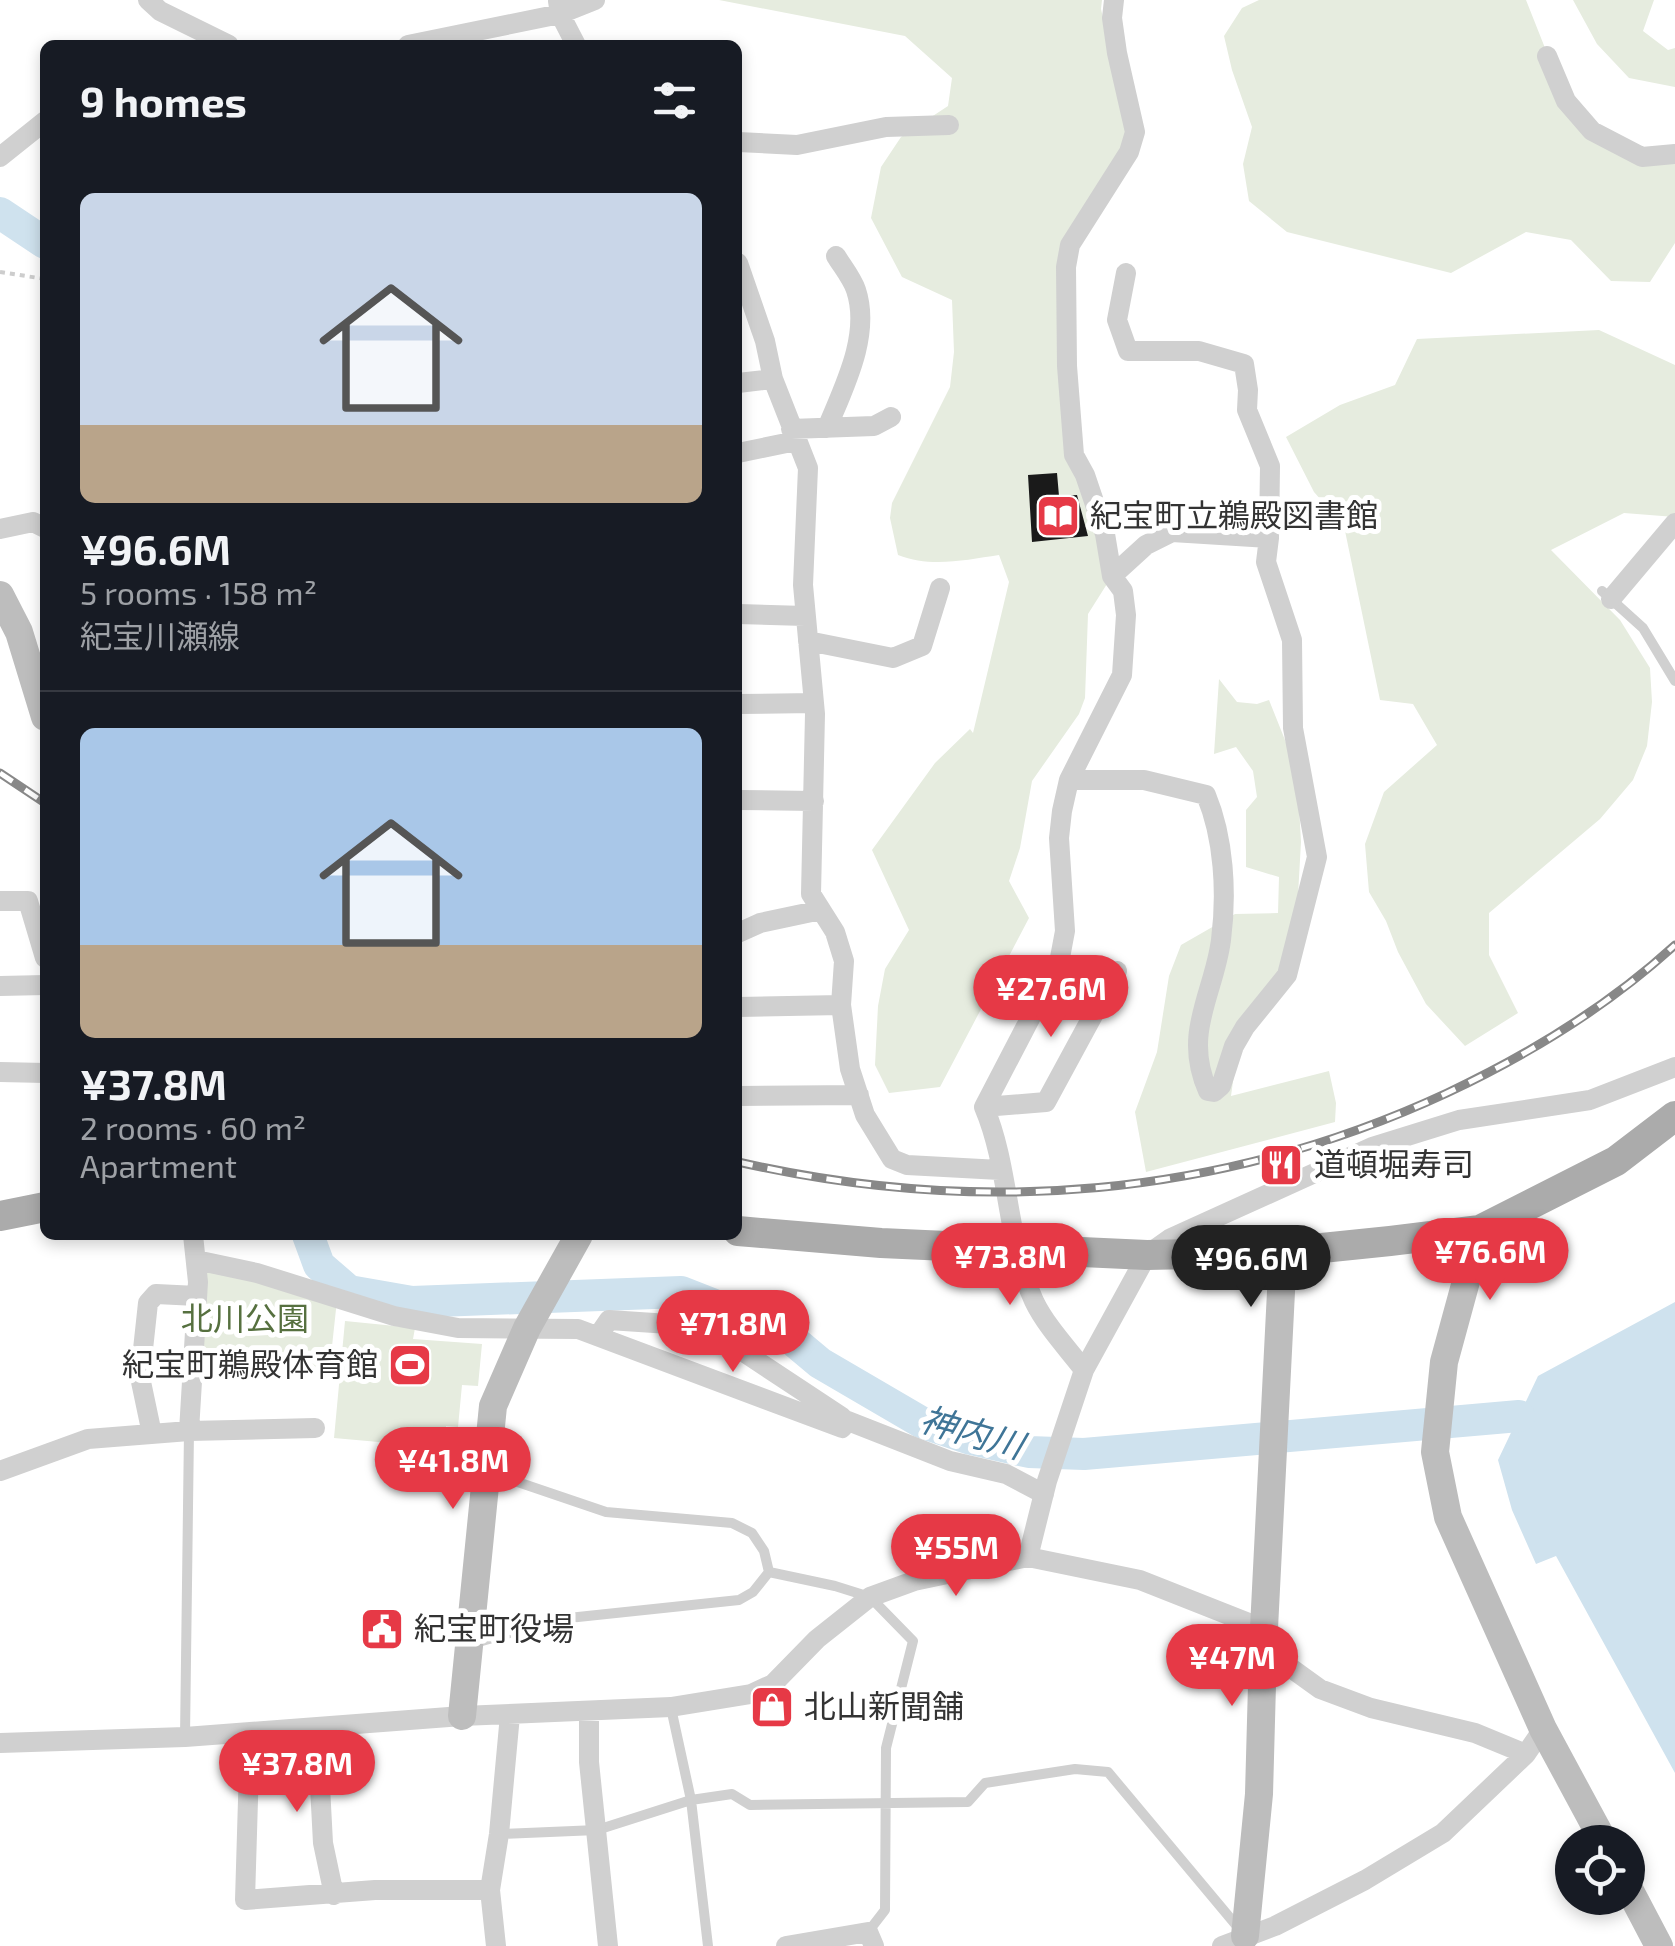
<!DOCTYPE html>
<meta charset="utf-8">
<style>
:root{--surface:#171b24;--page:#242831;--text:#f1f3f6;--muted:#9ea1a6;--line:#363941;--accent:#e63946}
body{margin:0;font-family:"Exo 2","Noto Sans JP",sans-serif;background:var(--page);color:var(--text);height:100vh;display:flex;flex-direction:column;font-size:38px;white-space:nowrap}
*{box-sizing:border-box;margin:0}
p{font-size:32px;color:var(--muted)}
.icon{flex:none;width:55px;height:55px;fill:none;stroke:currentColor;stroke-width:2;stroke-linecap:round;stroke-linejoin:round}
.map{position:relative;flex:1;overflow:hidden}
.panel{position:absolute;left:40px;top:40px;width:702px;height:1200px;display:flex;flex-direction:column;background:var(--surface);border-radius:15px;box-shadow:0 5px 15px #0003}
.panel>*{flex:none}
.buttons{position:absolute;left:1555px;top:1825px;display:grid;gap:20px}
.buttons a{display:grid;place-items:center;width:90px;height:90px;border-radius:50%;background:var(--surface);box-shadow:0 5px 15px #0003;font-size:50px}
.price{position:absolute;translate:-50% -85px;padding:0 22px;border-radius:35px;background:var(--accent);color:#fff;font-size:32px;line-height:65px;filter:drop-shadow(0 2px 5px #0008)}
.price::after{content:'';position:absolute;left:50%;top:60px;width:30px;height:22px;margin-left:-15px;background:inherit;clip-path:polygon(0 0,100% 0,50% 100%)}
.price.selected{background:#222;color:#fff}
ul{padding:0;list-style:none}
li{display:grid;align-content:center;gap:20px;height:530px;padding:0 40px}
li+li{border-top:2px solid var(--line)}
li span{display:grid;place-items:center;height:310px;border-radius:15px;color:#555}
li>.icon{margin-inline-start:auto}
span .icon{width:180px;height:180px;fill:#fffc;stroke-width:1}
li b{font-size:42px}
h2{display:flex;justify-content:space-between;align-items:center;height:120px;padding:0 40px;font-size:42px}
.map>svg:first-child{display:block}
.green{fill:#e6ecdf}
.water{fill:#cfe2ee}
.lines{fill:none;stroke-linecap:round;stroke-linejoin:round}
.river{stroke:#cfe2ee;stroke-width:32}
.building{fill:#1a1a1a}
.path{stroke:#cdcdcd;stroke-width:4;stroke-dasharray:5 5;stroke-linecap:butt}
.lane{stroke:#d0d0d0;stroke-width:10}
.street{stroke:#d0d0d0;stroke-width:20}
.secondary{stroke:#bdbdbd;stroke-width:28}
.primary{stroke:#ababab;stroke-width:30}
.rail-casing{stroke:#888;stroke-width:9}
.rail{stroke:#fff;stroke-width:5;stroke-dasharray:15;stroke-linecap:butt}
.labels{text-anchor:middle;stroke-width:10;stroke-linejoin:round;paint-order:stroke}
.poi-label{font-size:32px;fill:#333;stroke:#fff;text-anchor:start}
.park-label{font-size:32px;fill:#56703f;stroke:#fff}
.water-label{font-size:35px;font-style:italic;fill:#3f7597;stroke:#fff}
</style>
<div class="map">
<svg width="1675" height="1946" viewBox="0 0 1675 1946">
<rect width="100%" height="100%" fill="#fff"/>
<path class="green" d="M719,0H1102L1101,9L1129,132L1120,156L1064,243L1067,383L1112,576L1088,614L1085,698L1079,714L1032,781L1020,848L1009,881L1029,918L940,1087L889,1093L875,1065L878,1006L885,969L909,930L872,850L935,763L970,729L973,733L1009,582L999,555C965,560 931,568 898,555L890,518L892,503L950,387L954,352L952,300L902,277L871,218L881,167L901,137L948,106L952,78L905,36Z
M1259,0H1526L1566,101L1642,157L1675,154V243L1650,282L1611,281L1571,240L1526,232L1451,273L1287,232L1249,201L1243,164L1252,127L1232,70L1224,36L1242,8Z
M1573,0H1654L1643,31L1668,50L1675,48V87L1629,78L1597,44Z
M1599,330L1675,365V517L1624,513L1551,550L1620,620L1650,668L1652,702L1647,746L1633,780L1600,819L1489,913V955L1518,1013L1465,1046L1426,1004L1398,952L1386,921L1369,892L1365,844L1384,792L1437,745L1413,704L1380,700L1344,526L1314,492L1286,437L1340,405L1395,385L1417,339Z
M1219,679L1237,702L1257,704L1269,700L1297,770L1301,842L1296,931L1282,982L1239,1038L1231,1096L1329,1071L1336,1103L1335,1122L1146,1172L1135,1112L1157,1052L1169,976L1181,945L1235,914L1278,913L1279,877L1246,867V810L1257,797L1253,771L1236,747L1214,754Z
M196,1260L337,1300L329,1374L193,1363Z
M345,1321L415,1328L413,1339L482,1344L478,1386L462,1385L458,1427L446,1426L445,1448L334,1438Z"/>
<path class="water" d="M1675,1302V1773L1556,1556L1536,1564L1512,1510L1498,1460L1538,1376Z"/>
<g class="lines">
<path class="river" d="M0,213L45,243
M308,1235L319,1265L349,1291L412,1302L681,1292L783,1332L820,1363L921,1422L971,1439L1029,1452L1084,1454L1519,1416"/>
</g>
<path class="building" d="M1057,473L1059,496L1077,495L1088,536L1032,542L1028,475Z"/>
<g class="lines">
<path class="path" d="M0,272L45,279"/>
<path class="lane" d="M1602,591L1643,628L1675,681
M491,1473L606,1512L732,1523L752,1533L764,1551L769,1572L835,1586L870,1597L913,1641L886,1748L885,1910L868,1932
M475,1643L559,1619L739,1600L753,1592L769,1572
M671,1708L691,1800L708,1946
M185,1737L189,1431
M499,1834L597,1830L691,1800L732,1794L750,1805L968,1802L985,1783L1075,1769L1108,1772L1241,1931"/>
<path class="street" d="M148,0L160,11L229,45
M558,1L560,14L576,45
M408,45L560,14L595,0
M1547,56L1566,101L1592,131L1642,157L1675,154
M738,142L797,145L886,127L949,125
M0,157L45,121
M738,263L765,341L773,379L808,468L803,585L815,714L811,894L835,932L844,961L841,1005L850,1069L865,1115L892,1159L907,1165L1000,1170
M1126,273L1117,320L1128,351H1199L1244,364L1248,390L1247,410L1270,466L1269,538
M738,383L773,379
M827,428C844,387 871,335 856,290C852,278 842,266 836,256
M791,429L874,426L891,417
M738,453L796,441
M0,529L33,522L45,528
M1611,599L1675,523
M738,614L805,616
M808,641L893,658L922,646L940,588
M738,704L814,703
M1069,780H1144L1206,795C1224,838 1227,893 1221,940C1214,994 1182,1033 1208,1091L1214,1092L1221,1086L1234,1046L1245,1027L1287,975L1317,857L1293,728L1292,640L1266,562L1269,538L1172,532L1146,545L1112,576
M738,800L814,801
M0,901H28L45,958
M738,933L760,923L821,910
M0,986L45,985
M738,1007L841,1005
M0,1072L45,1073
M738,1096L859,1095
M984,1107L1046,1102L1117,971
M196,1260L257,1273L394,1316L458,1328L578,1329L842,1428L848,1421L950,1461L1006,1474L1044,1494
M598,1336L609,1320L669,1324L739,1349L842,1417
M1084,1370C1068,1349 1046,1326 1034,1301C1006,1240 1010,1168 984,1107L1059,963L1065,931L1059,838L1062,811L1069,780L1122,675L1126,615L1123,591L1112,576L1105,534L1085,475L1074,455L1067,366L1066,267L1070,245L1129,152L1135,132L1117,53L1112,18L1114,0
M189,1431L198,1282L193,1235
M152,1434L140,1377L148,1303L156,1294L197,1296
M0,1471L88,1439L189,1431L315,1428
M1028,1557L1047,1481L1084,1370L1147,1255L1171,1238L1372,1147L1459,1120L1590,1100L1675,1067
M1263,1648L1320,1689L1371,1708L1475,1733L1526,1754
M589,1711V1762L608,1946
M317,1729L323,1843L334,1895
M250,1733L245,1900L375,1890H490
M0,1743L185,1737L462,1716L671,1707L751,1694L773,1684L817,1639L870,1597L914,1581L1028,1557L1140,1580L1264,1629
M496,1946L490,1890L499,1834L510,1715
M786,1946L868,1932L874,1946
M1222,1946L1275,1926L1365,1880L1443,1833L1526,1754L1543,1729"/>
<path class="secondary" d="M0,595L19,632L45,717
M1480,1230L1444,1362L1435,1452L1448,1517L1543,1729L1604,1842
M462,1716L493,1406L527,1328L579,1235
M1628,1887L1659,1946
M1245,1936L1259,1794L1263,1648L1283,1252"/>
<path class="primary" d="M0,1216L45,1207
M738,1231L881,1243L1147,1255L1283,1252L1390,1241L1480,1230L1616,1161L1675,1116"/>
<g class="rail-casing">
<path id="rail" d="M0,773L45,803
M738,1162C980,1217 1221,1198 1447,1093C1530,1054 1607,1007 1675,945"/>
</g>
<use href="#rail" class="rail"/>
</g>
<defs>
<g id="library-square" transform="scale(2.25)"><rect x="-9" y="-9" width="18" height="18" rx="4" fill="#e63946" stroke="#fff"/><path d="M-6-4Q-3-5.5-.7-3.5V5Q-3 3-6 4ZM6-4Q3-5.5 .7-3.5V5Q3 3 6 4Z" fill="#fff"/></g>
<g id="restaurant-square" transform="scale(2.25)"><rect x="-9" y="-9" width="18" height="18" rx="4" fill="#e63946" stroke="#fff"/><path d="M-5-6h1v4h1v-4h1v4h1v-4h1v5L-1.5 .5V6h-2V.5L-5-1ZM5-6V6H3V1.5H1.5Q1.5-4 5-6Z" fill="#fff"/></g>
<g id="stadium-square" transform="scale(2.25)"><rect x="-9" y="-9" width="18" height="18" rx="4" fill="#e63946" stroke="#fff"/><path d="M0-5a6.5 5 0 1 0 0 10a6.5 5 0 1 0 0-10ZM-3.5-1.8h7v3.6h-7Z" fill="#fff"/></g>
<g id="civic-square" transform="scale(2.25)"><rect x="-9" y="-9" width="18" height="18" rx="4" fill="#e63946" stroke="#fff"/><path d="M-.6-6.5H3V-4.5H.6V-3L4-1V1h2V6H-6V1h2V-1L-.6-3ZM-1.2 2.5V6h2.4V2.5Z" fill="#fff"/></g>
<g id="shop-square" transform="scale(2.25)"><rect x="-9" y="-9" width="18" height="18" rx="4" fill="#e63946" stroke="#fff"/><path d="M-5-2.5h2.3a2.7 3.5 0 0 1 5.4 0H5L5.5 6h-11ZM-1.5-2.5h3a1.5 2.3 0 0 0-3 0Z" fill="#fff"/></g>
</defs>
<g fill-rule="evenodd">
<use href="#library-square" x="1058" y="516"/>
<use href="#restaurant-square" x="1281" y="1165"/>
<use href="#stadium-square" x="410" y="1365"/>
<use href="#civic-square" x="382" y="1629"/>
<use href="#shop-square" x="772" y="1707"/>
</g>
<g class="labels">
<g class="poi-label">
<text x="1090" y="527">紀宝町立鵜殿図書館</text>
<text x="1314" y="1176">道頓堀寿司</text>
<text x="378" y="1376" text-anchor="end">紀宝町鵜殿体育館</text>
<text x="414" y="1640">紀宝町役場</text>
<text x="804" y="1718">北山新聞舗</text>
</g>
<g class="park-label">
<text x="245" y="1330">北川公園</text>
</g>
<g class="water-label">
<text transform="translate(972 1433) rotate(16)" y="12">神内川</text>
</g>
</g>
</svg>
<div class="buttons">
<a><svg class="icon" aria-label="locate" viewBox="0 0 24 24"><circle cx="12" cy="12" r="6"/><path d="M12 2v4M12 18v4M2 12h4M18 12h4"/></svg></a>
</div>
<b class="price" style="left:1051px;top:1040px">¥27.6M</b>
<b class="price" style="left:1490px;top:1303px">¥76.6M</b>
<b class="price" style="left:1010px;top:1308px">¥73.8M</b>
<b class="price selected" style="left:1251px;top:1310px">¥96.6M</b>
<b class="price" style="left:733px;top:1375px">¥71.8M</b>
<b class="price" style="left:453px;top:1512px">¥41.8M</b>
<b class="price" style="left:956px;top:1599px">¥55M</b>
<b class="price" style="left:1232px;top:1709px">¥47M</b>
<b class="price" style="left:297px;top:1815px">¥37.8M</b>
<section class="panel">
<h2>9 homes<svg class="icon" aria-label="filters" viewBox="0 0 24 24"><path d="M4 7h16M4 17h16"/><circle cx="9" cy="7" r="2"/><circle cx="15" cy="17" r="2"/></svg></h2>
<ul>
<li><span style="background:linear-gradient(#c9d6e8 75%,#b9a48a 0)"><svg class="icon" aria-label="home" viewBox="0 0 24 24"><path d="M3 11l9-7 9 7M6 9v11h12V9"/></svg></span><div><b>¥96.6M</b><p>5 rooms · 158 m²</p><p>紀宝川瀬線</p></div></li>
<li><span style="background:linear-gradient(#a9c7e8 70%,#b9a48a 0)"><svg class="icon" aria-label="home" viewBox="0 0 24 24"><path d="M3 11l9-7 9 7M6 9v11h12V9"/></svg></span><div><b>¥37.8M</b><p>2 rooms · 60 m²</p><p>Apartment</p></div></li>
</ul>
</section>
</div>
